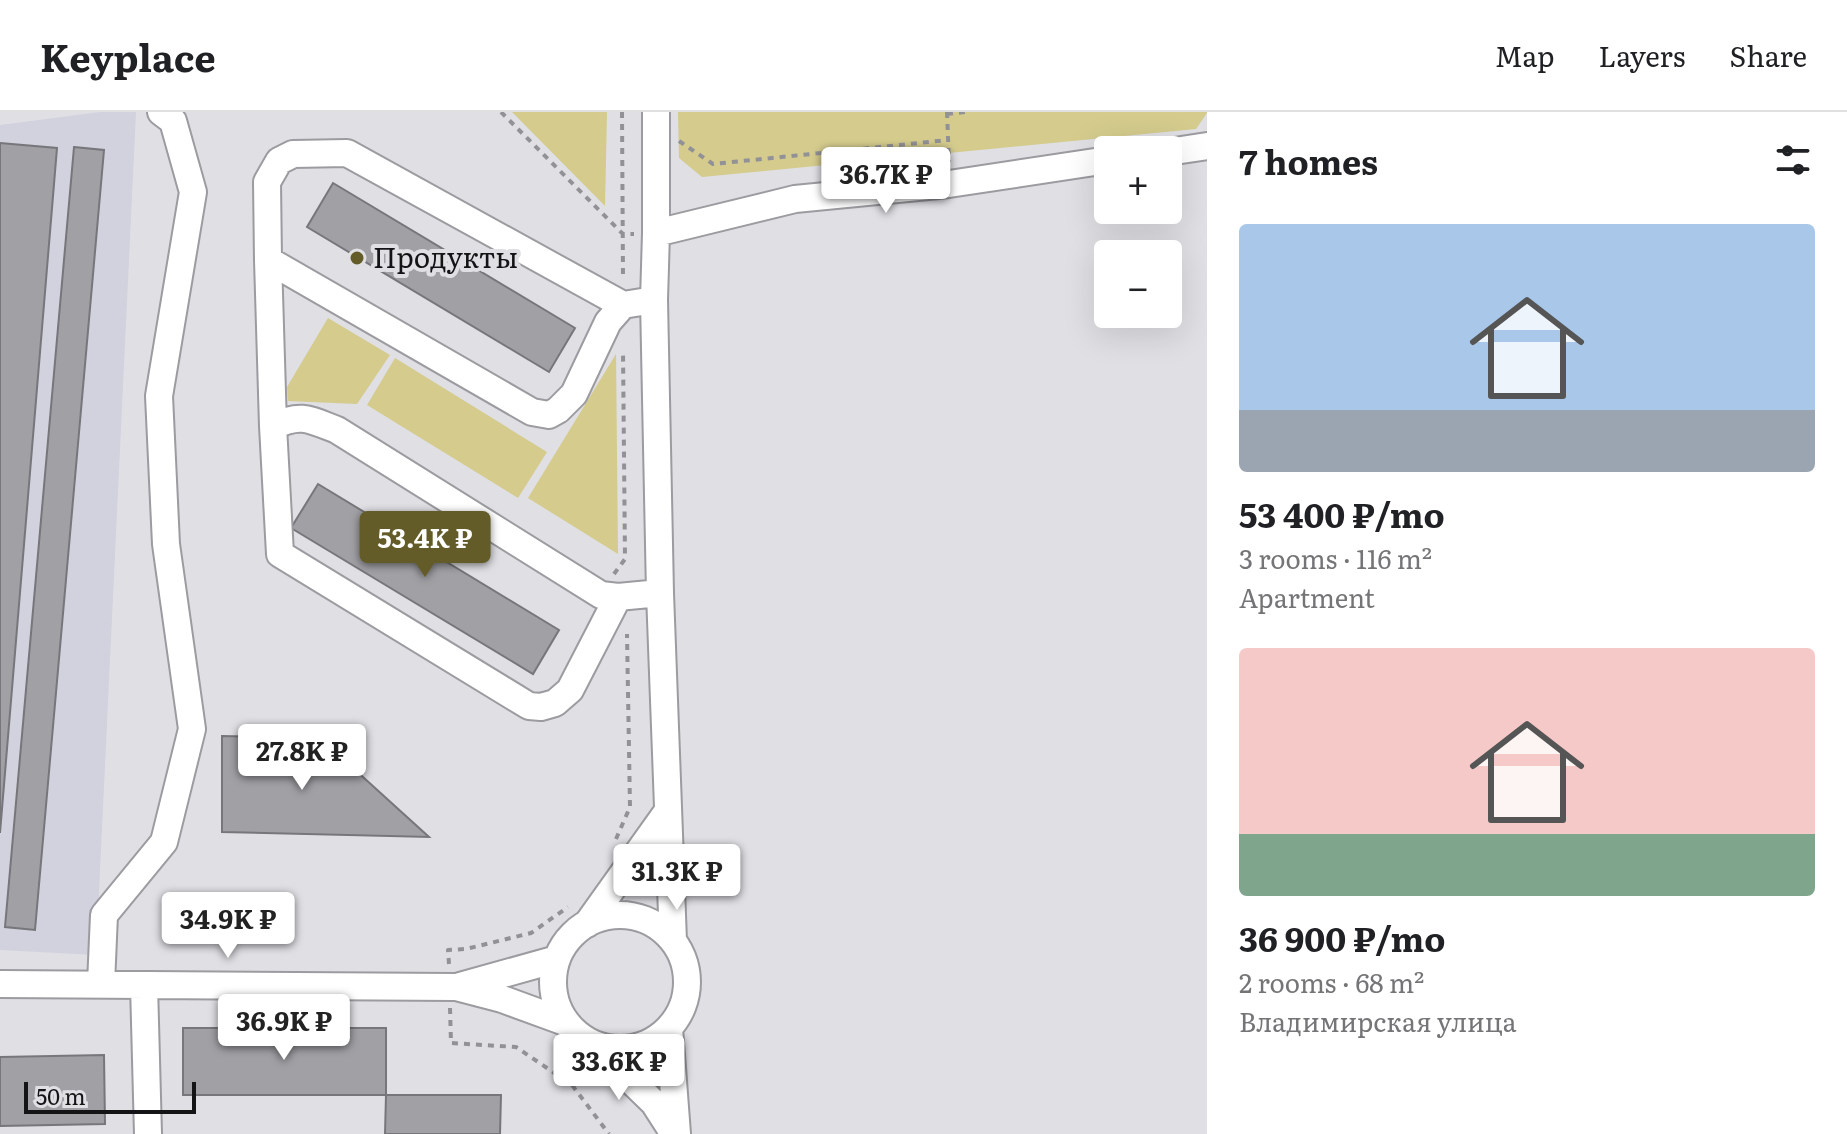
<!DOCTYPE html>
<meta charset="utf-8">
<style>
:root{--surface:#fff;--page:#f2f2f2;--text:#202124;--muted:#757577;--line:#e0e0e0;--accent:#645c28}
body{margin:0;font-family:Literata,serif;background:var(--page);color:var(--text);height:100vh;display:flex;flex-direction:column;font-size:30px;white-space:nowrap}
*{box-sizing:border-box;margin:0}
p{font-size:26px;color:var(--muted)}
.icon{flex:none;width:44px;height:44px;fill:none;stroke:currentColor;stroke-width:2;stroke-linecap:round;stroke-linejoin:round}
.map{position:relative;flex:1;overflow:hidden}
.details{display:flex;flex-direction:column;background:var(--surface);width:640px}
.details>*{flex:none}
.buttons{position:absolute;left:1094px;top:24px;display:grid;gap:16px}
.buttons a{display:grid;place-items:center;width:88px;height:88px;border-radius:8px;background:var(--surface);box-shadow:0 8px 32px #0002;font-size:40px}
.scale{position:absolute;left:24px;bottom:20px;width:172px;box-sizing:border-box;padding-left:8px;border:4px solid #141416;border-top:0;font-size:22px;line-height:28px;white-space:nowrap;color:#141416;-webkit-text-stroke:6px #dfdfe4;paint-order:stroke}
.price{position:absolute;translate:-50% -68px;padding:0 18px;border-radius:8px;background:#fff;color:#222;font-size:26px;line-height:52px;filter:drop-shadow(0 2px 4px #0008)}
.price::after{content:'';position:absolute;left:50%;top:48px;width:24px;height:18px;margin-left:-12px;background:inherit;clip-path:polygon(0 0,100% 0,50% 100%)}
.price.on{background:var(--accent);color:#fff}
ul{padding:0;list-style:none}
li{display:grid;align-content:center;gap:16px;height:424px;padding:0 32px}
li span{display:grid;place-items:center;height:248px;border-radius:8px;color:#555}
li>.icon{margin-inline-start:auto}
span .icon{width:144px;height:144px;fill:#fffc;stroke-width:1}
li b{font-size:34px}
h2{display:flex;justify-content:space-between;align-items:center;height:96px;padding:0 32px;font-size:34px}
header{display:flex;align-items:center;gap:48px;box-sizing:border-box;height:112px;padding:0 40px;background:var(--surface);border-bottom:2px solid var(--line)}
header strong{font-size:38px}
nav{display:flex;gap:44px;margin-inline-start:auto;font-size:28px}
main{display:flex;flex:1;min-height:0}
.map>svg:first-child{display:block}
.built{fill:#d2d2de}
.green{fill:#d4cb8d}
.building{fill:#a0a0a5;stroke:#76767b;stroke-width:2}
.lines{fill:none;stroke-linecap:round;stroke-linejoin:round}
.minor-casing{stroke:#9b9ba0;stroke-width:30}
.path{stroke:#929296;stroke-width:4;stroke-dasharray:6 6;stroke-linecap:butt}
.minor{stroke:#fff;stroke-width:26}
.poi-dot{fill:#645c28;stroke:#dfdfe4;stroke-width:3}
.labels{text-anchor:middle;stroke-width:8;stroke-linejoin:round;paint-order:stroke}
.poi-label{font-size:28px;fill:#141416;stroke:#dfdfe4;text-anchor:start}
</style>
<header>
<strong>Keyplace</strong>
<nav><a>Map</a><a>Layers</a><a>Share</a></nav>
</header>
<main>
<div class="map">
<svg width="1207" height="1022" viewBox="0 0 1207 1022">
<rect width="100%" height="100%" fill="#dfdfe4"/>
<path class="built" d="M100,0H136L96,843L0,838V13Z"/>
<path class="green" d="M512,0H607L605,94Z
M678,0H1207V1L1196,17L702,65L679,46Z
M328,206L390,243L357,292L288,289L287,275Z
M616,242L618,442L528,386Z
M395,246L547,340L518,386L367,293Z"/>
<path class="building" d="M0,31L57,36L0,721Z
M74,35L104,38L35,818L5,815Z
M333,71L575,216L549,260L307,115Z
M318,372L559,518L533,562L291,416Z
M222,624L320,626L429,725L222,720Z
M183,916H386V983H183Z
M104,943L105,1012L0,1014V945Z
M386,983H501L500,1022H385Z"/>
<g class="lines">
<g class="minor-casing">
<path id="minor" d="M656,0V121L654,188L660,481L673,829
M1168,40L1207,34
M656,121L795,87L949,72L1108,48
M268,148L273,314
M623,193L608,210L574,282L558,298L549,303L532,300L268,148L267,70L279,49L293,42L347,41L623,193L654,188
M618,485L570,578L555,591L541,595L529,594L280,442L273,314C301,301 309,307 337,318L601,483L618,485L660,481
M553 870a67 67 0 1 1 134 0a67 67 0 1 1-134 0Z
M587,812L667,700
M0,872L456,875L502,887L565,910
M101,872L104,803L164,730L192,617L166,432L159,284L193,80L173,9L161,0
M144,873L148,1022
M460,874L557,847
M669,916L677,1022
M593,932L654,991L674,1022"/>
</g>
<path class="path" d="M501,0L623,122H634
M622,0L623,166
M947,0L949,50
M947,2L966,0
M679,29L713,52L948,28
M614,462L625,447L623,238
M616,727L630,695L627,522
M449,852L448,838L466,837L531,821L568,795
M450,896L451,931L516,935L572,973L609,1022"/>
<use href="#minor" class="minor"/>
</g>
<circle class="poi-dot" cx="357" cy="146" r="8"/>
<g class="labels">
<g class="poi-label">
<text x="373" y="156">Продукты</text>
</g>
</g>
</svg>
<div class="buttons">
<a>+</a>
<a>−</a>
</div>
<div class="scale">50 m</div>
<b class="price" style="left:886px;top:103px">36.7K ₽</b>
<b class="price on" style="left:425px;top:467px">53.4K ₽</b>
<b class="price" style="left:302px;top:680px">27.8K ₽</b>
<b class="price" style="left:677px;top:800px">31.3K ₽</b>
<b class="price" style="left:228px;top:848px">34.9K ₽</b>
<b class="price" style="left:284px;top:950px">36.9K ₽</b>
<b class="price" style="left:619px;top:990px">33.6K ₽</b>
</div>
<section class="details">
<h2>7 homes<svg class="icon" aria-label="filters" viewBox="0 0 24 24"><path d="M4 7h16M4 17h16"/><circle cx="9" cy="7" r="2"/><circle cx="15" cy="17" r="2"/></svg></h2>
<ul>
<li><span style="background:linear-gradient(#a9c7e8 75%,#9aa5b1 0)"><svg class="icon" aria-label="home" viewBox="0 0 24 24"><path d="M3 11l9-7 9 7M6 9v11h12V9"/></svg></span><div><b>53 400 ₽/mo</b><p>3 rooms · 116 m²</p><p>Apartment</p></div></li>
<li><span style="background:linear-gradient(#f6c9c9 75%,#7fa58c 0)"><svg class="icon" aria-label="home" viewBox="0 0 24 24"><path d="M3 11l9-7 9 7M6 9v11h12V9"/></svg></span><div><b>36 900 ₽/mo</b><p>2 rooms · 68 m²</p><p>Владимирская улица</p></div></li>
</ul>
</section>
</main>
